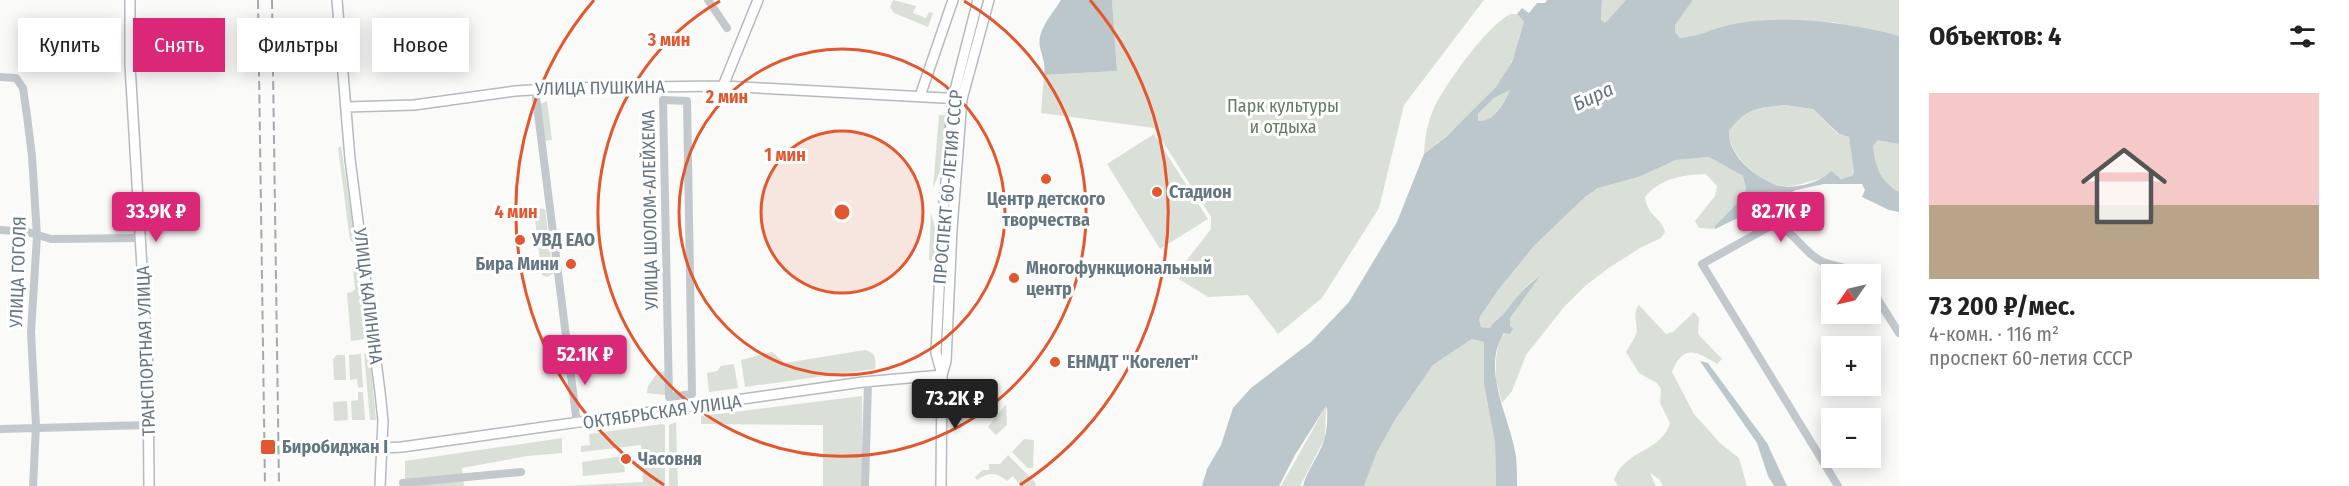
<!DOCTYPE html>
<html lang="ru">
<meta charset="utf-8">
<style>
:root{--surface:#fff;--page:#f2f2f2;--text:#222;--muted:#767676;--accent:#db2777}
body{margin:0;font-family:"Fira Sans Condensed",sans-serif;background:var(--page);color:var(--text);height:100vh;display:flex;flex-direction:column;font-size:22px;white-space:nowrap}
*{box-sizing:border-box;margin:0}
p{font-size:20px;color:var(--muted)}
.icon{flex:none;width:33px;height:33px;fill:none;stroke:currentColor;stroke-width:2;stroke-linecap:round;stroke-linejoin:round}
.map{position:relative;flex:1;overflow:hidden}
.drawer{display:flex;flex-direction:column;background:var(--surface);width:450px}
.drawer>*{flex:none}
.banner{position:absolute;left:18px;top:18px;width:570px;height:54px;display:flex;gap:12px}
.needle{width:39px;rotate:236deg}
.tools{position:absolute;left:1821px;top:264px;display:grid;gap:12px}
.tools a{display:grid;place-items:center;width:60px;height:60px;border-radius:0px;background:var(--surface);box-shadow:0 3px 15px #0003;font-size:30px}
.price{position:absolute;translate:-50% -51px;padding:0 14px;border-radius:6px;background:var(--accent);color:#fff;font-size:20px;line-height:39px;filter:drop-shadow(0 2px 3px #0008)}
.price::after{content:'';position:absolute;left:50%;top:36px;width:18px;height:14px;margin-left:-9px;background:inherit;clip-path:polygon(0 0,100% 0,50% 100%)}
.price.active{background:#222;color:#fff}
ul{padding:0;list-style:none}
li{display:grid;align-content:center;gap:12px;height:318px;padding:0 30px}
li span{display:grid;place-items:center;height:186px;border-radius:0px;color:#555}
li>.icon{margin-inline-start:auto}
span .icon{width:108px;height:108px;fill:#fffc;stroke-width:1}
li b{font-size:26px}
h2{display:flex;justify-content:space-between;align-items:center;height:72px;padding:0 30px;font-size:26px}
.pill{padding:0 21px;border-radius:0px;background:var(--surface);box-shadow:0 3px 15px #0003;font-size:21px;line-height:54px}
.pill.active{background:var(--accent);color:#fff}
main{display:flex;flex:1;min-height:0}
.map>svg:first-child{display:block}
.green{fill:#dadfd7}
.water{fill:#bbc7cb;fill-rule:evenodd}
.lines{fill:none;stroke-linecap:round;stroke-linejoin:round}
.major-casing{stroke:#b5babe;stroke-width:12}
.minor{stroke:#c3c8cc;stroke-width:8}
.major{stroke:#fff;stroke-width:9}
.rail{stroke:#a2aab0;stroke-width:2;stroke-dasharray:9 4.5;stroke-linecap:butt}
.ring{fill:none;stroke:#e4572e;stroke-width:3}
.poi-dot{fill:#e4572e;stroke:#fff;stroke-width:2}
.labels{text-anchor:middle;stroke-width:6;stroke-linejoin:round;paint-order:stroke}
.street-label{font-size:18px;fill:#657683;stroke:#fff}
.park-label{font-size:18px;fill:#687a64;stroke:#fff}
.poi-label{font-size:18px;font-weight:bold;fill:#657683;stroke:#fff;text-anchor:start}
.water-label{font-size:20px;font-style:italic;fill:#60757c;stroke:#fff}
.centre{fill:#e4572e;stroke:#fff;stroke-width:3}
.ring-label{font-size:18px;text-anchor:middle;font-weight:bold;fill:#e4572e;stroke:#fff;stroke-width:6;stroke-linejoin:round;paint-order:stroke}
</style>
<main>
<div class="map">
<svg width="1899" height="486" viewBox="0 0 1899 486">
<rect width="100%" height="100%" fill="#fafaf8"/>
<path class="green" d="M893,0L916,6L913,13L926,18L929,12L933,13L928,27L894,13L890,7Z
M1112,0H1484L1404,105L1379,208L1322,298L1278,334L1248,295L1208,297L1179,279L1183,265L1211,229V217L1154,128L1041,113L1044,75L1117,71Z
M1602,0H1626L1605,23L1601,21Z
M1693,0H1899V36L1833,22L1729,25L1693,37L1680,38L1675,32V25Z
M1511,14H1517L1524,22C1520,35 1517,50 1511,63C1497,95 1452,132 1424,154C1425,138 1427,123 1434,108C1444,86 1489,23 1511,14Z
M1511,89C1503,102 1495,122 1478,121V114L1494,98Z
M547,101L552,140L545,141L540,104Z
M1785,105L1813,109L1838,134L1849,137L1854,173L1852,176C1843,181 1834,176 1825,178C1809,180 1795,189 1779,185C1759,181 1727,153 1729,131C1747,108 1756,108 1785,105Z
M939,115H947L943,164L933,188Z
M1154,134L1208,219L1160,249L1107,164Z
M1885,139L1899,144V192C1879,180 1876,167 1873,145L1878,140Z
M341,146L355,239L352,242L350,240L338,148Z
M1709,157L1743,176L1746,190L1743,197L1715,226V229L1699,228L1695,221L1715,196L1717,186L1706,174C1682,175 1661,178 1645,197C1648,218 1661,216 1665,232L1661,238L1640,248L1610,267L1585,286L1564,307L1526,355L1512,391L1502,403L1496,380V359L1499,341L1510,326V318L1516,308L1538,277C1523,286 1517,299 1506,312C1500,318 1494,320 1490,328L1481,327L1479,318L1499,289L1534,246L1585,197L1604,184L1641,176L1676,160Z
M537,208L545,209L553,274L547,277L542,275L534,212Z
M931,213L936,232L935,261L929,260Z
M356,266L361,268L368,331L365,339L351,341L347,293L352,292L355,289L353,269Z
M1639,305L1666,334L1673,332L1694,312L1699,318L1698,334L1722,359L1717,364C1696,351 1683,344 1672,372L1694,414L1721,444L1739,458L1747,486H1663L1659,479L1650,473L1656,486H1618L1614,479C1616,476 1618,470 1621,467C1636,450 1663,447 1670,423L1660,403L1661,389L1657,383L1639,373L1626,352C1629,346 1634,340 1636,334C1639,323 1631,316 1639,305Z
M1472,339L1484,342V385L1495,443L1496,486H1364L1377,452L1395,420L1433,365Z
M865,350C876,353 876,358 875,369L745,387L741,360L772,352L785,363Z
M364,353L370,357L376,420H370Z
M361,354L363,387L358,388L357,379L350,380L349,355Z
M337,355H345L346,380H334L333,359Z
M734,364L738,388L709,392L707,373L717,371L721,366Z
M666,371V395L647,393L648,386L658,372Z
M358,392H363L365,420H352L351,401L358,400Z
M862,396V486H823V425L701,424V416Z
M347,401L348,420L334,421L333,402Z
M1006,404L1007,425L996,435L988,427Z
M1326,406L1325,438L1300,486H1281Z
M676,422L678,486H669V425Z
M662,424L665,425V486H564L643,482L641,445L581,452V446L590,445L589,434Z
M562,438V453L527,456L462,468L464,486H405V461Z
M1024,439L1034,440L1033,468H1028L1012,452Z
M1008,455L1035,482L1036,486H1021L1013,476L1007,481C996,472 989,472 977,480L975,477L983,470H989V464H1000Z
M623,456L625,472L583,476L582,462Z"/>
<path class="water" d="M1061,0H1112L1117,71L1044,75C1046,64 1042,57 1040,47C1036,31 1054,12 1061,0Z
M1547,0H1602L1601,20L1605,23L1626,0H1693L1675,25V32L1680,38C1698,37 1712,29 1729,25C1781,14 1848,22 1899,36V144L1878,140L1873,146C1876,167 1879,180 1899,192V212L1889,210L1862,197L1865,190L1862,184H1824L1796,190L1715,229V226L1743,197L1746,189L1743,176L1709,157L1676,160L1641,176L1598,188L1585,197L1534,246L1499,289L1479,318L1481,327L1490,328C1494,320 1501,318 1506,311C1517,297 1525,286 1540,276L1510,318V326L1513,328L1510,334L1504,333C1480,370 1511,419 1516,457C1517,467 1517,477 1517,486H1496L1495,443L1484,385V342L1472,339L1433,365L1395,420L1377,452L1364,486H1303C1310,462 1325,452 1327,424C1327,418 1328,411 1326,406L1295,455L1279,486H1202L1207,469L1221,445L1233,408L1251,388L1311,342L1349,302L1397,222L1424,154L1447,136L1496,87L1512,62L1524,22L1517,14L1522,8L1529,13L1537,3H1545ZM1510,90C1504,103 1494,122 1478,121V114L1494,98ZM1785,105L1813,109L1839,134L1849,137L1854,173L1852,176L1841,179L1831,171C1821,183 1792,190 1777,185C1756,178 1727,155 1729,131C1747,108 1756,108 1785,105Z
M1700,361L1708,363L1767,443L1787,486H1774L1768,476L1757,443Z"/>
<g class="lines">
<g class="major-casing">
<path id="major" d="M130,0V65L148,369L149,486
M337,0L350,159L380,392L383,421L380,486
M723,86L758,0
M920,96L953,0
M346,107L414,105L515,91L564,88L723,86L962,99
M942,375L936,353L942,229L953,98L978,0
M382,448L402,447L863,382L942,375
M941,486L942,375L946,361L952,229L962,99L989,0"/>
</g>
<path class="minor" d="M708,0L727,28
M0,77L16,78L23,88L27,116L32,156L37,236L31,332L36,426L33,486
M535,89L577,424
M663,100L687,101L692,394L669,397Z
M0,230L28,232L51,239L142,238
M1870,287L1899,333
M0,429L148,425
M403,483L521,472
M865,486L868,382
M1838,486L1702,264L1774,224C1794,230 1804,254 1823,262C1836,267 1848,267 1860,274"/>
<use href="#major" class="major"/>
<path class="rail" d="M258,0L265,486
M272,0L279,486"/>
</g>
<circle cx="842" cy="212" r="81" fill="#e4572e" fill-opacity=".12"/>
<g class="ring">
<circle cx="842" cy="212" r="81"/>
<circle cx="842" cy="212" r="163"/>
<path d="M964 1A244 244 0 1 1 720 1"/>
<path d="M664 485A326 326 0 0 1 594 0M1090 0A326 326 0 0 1 1020 485"/>
</g>
<g class="poi-dot">
<circle cx="1046" cy="179" r="6"/>
<circle cx="1157" cy="192" r="6"/>
<circle cx="520" cy="240" r="6"/>
<circle cx="571" cy="264" r="6"/>
<circle cx="1014" cy="278" r="6"/>
<circle cx="1055" cy="362" r="6"/>
<rect x="260" y="439" width="16" height="16" rx="3"/>
<circle cx="626" cy="459" r="6"/>
</g>
<g class="labels">
<g class="street-label">
<text transform="translate(600 88) rotate(-1)" y="6">УЛИЦА ПУШКИНА</text>
<text transform="translate(948 187) rotate(-85)" y="6">ПРОСПЕКТ 60-ЛЕТИЯ СССР</text>
<text transform="translate(650 210) rotate(-91)" y="6">УЛИЦА ШОЛОМ-АЛЕЙХЕМА</text>
<text transform="translate(18 272) rotate(-88)" y="6">УЛИЦА ГОГОЛЯ</text>
<text transform="translate(368 296) rotate(83)" y="6">УЛИЦА КАЛИНИНА</text>
<text transform="translate(146 351) rotate(-92)" y="6">ТРАНСПОРТНАЯ УЛИЦА</text>
<text transform="translate(662 412) rotate(-8)" y="6">ОКТЯБРЬСКАЯ УЛИЦА</text>
</g>
<g class="park-label">
<text x="1283" y="112">Парк культуры<tspan x="1283" dy="21">и отдыха</tspan></text>
</g>
<g class="poi-label">
<text x="1169" y="198">Стадион</text>
<text x="1046" y="205" text-anchor="middle">Центр детского<tspan x="1046" dy="21">творчества</tspan></text>
<text x="532" y="246">УВД ЕАО</text>
<text x="559" y="270" text-anchor="end">Бира Мини</text>
<text x="1026" y="274">Многофункциональный<tspan x="1026" dy="21">центр</tspan></text>
<text x="1067" y="368">ЕНМДТ "Когелет"</text>
<text x="282" y="453">Биробиджан I</text>
<text x="638" y="465">Часовня</text>
</g>
<g class="water-label">
<text transform="translate(1593 96) rotate(-25)" y="7">Бира</text>
</g>
</g>
<circle cx="842" cy="212" r="9" class="centre"/>
<g class="ring-label">
<text x="669" y="46">3 мин</text>
<text x="727" y="103">2 мин</text>
<text x="785" y="161">1 мин</text>
<text x="516" y="218">4 мин</text>
</g>
</svg>
<div class="tools">
<a><svg class="needle" viewBox="-14 -14 28 28"><path d="M0-13l5 13h-10z" fill="#e53935"/><path d="M0 13l5-13h-10z" fill="#767676"/></svg></a>
<a>+</a>
<a>−</a>
</div>
<b class="price" style="left:156px;top:243px">33.9K ₽</b>
<b class="price" style="left:1781px;top:243px">82.7K ₽</b>
<b class="price" style="left:585px;top:386px">52.1K ₽</b>
<b class="price active" style="left:955px;top:430px">73.2K ₽</b>
<div class="banner">
<a class="pill">Купить</a>
<a class="pill active">Снять</a>
<a class="pill">Фильтры</a>
<a class="pill">Новое</a>
</div>
</div>
<section class="drawer">
<h2>Объектов: 4<svg class="icon" aria-label="filters" viewBox="0 0 24 24"><path d="M4 7h16M4 17h16"/><circle cx="9" cy="7" r="2"/><circle cx="15" cy="17" r="2"/></svg></h2>
<ul>
<li><span style="background:linear-gradient(#f6c9c9 60%,#b9a48a 0)"><svg class="icon" aria-label="home" viewBox="0 0 24 24"><path d="M3 11l9-7 9 7M6 9v11h12V9"/></svg></span><div><b>73 200 ₽/мес.</b><p>4-комн. · 116 m²</p><p>проспект 60-летия СССР</p></div></li>
</ul>
</section>
</main>
